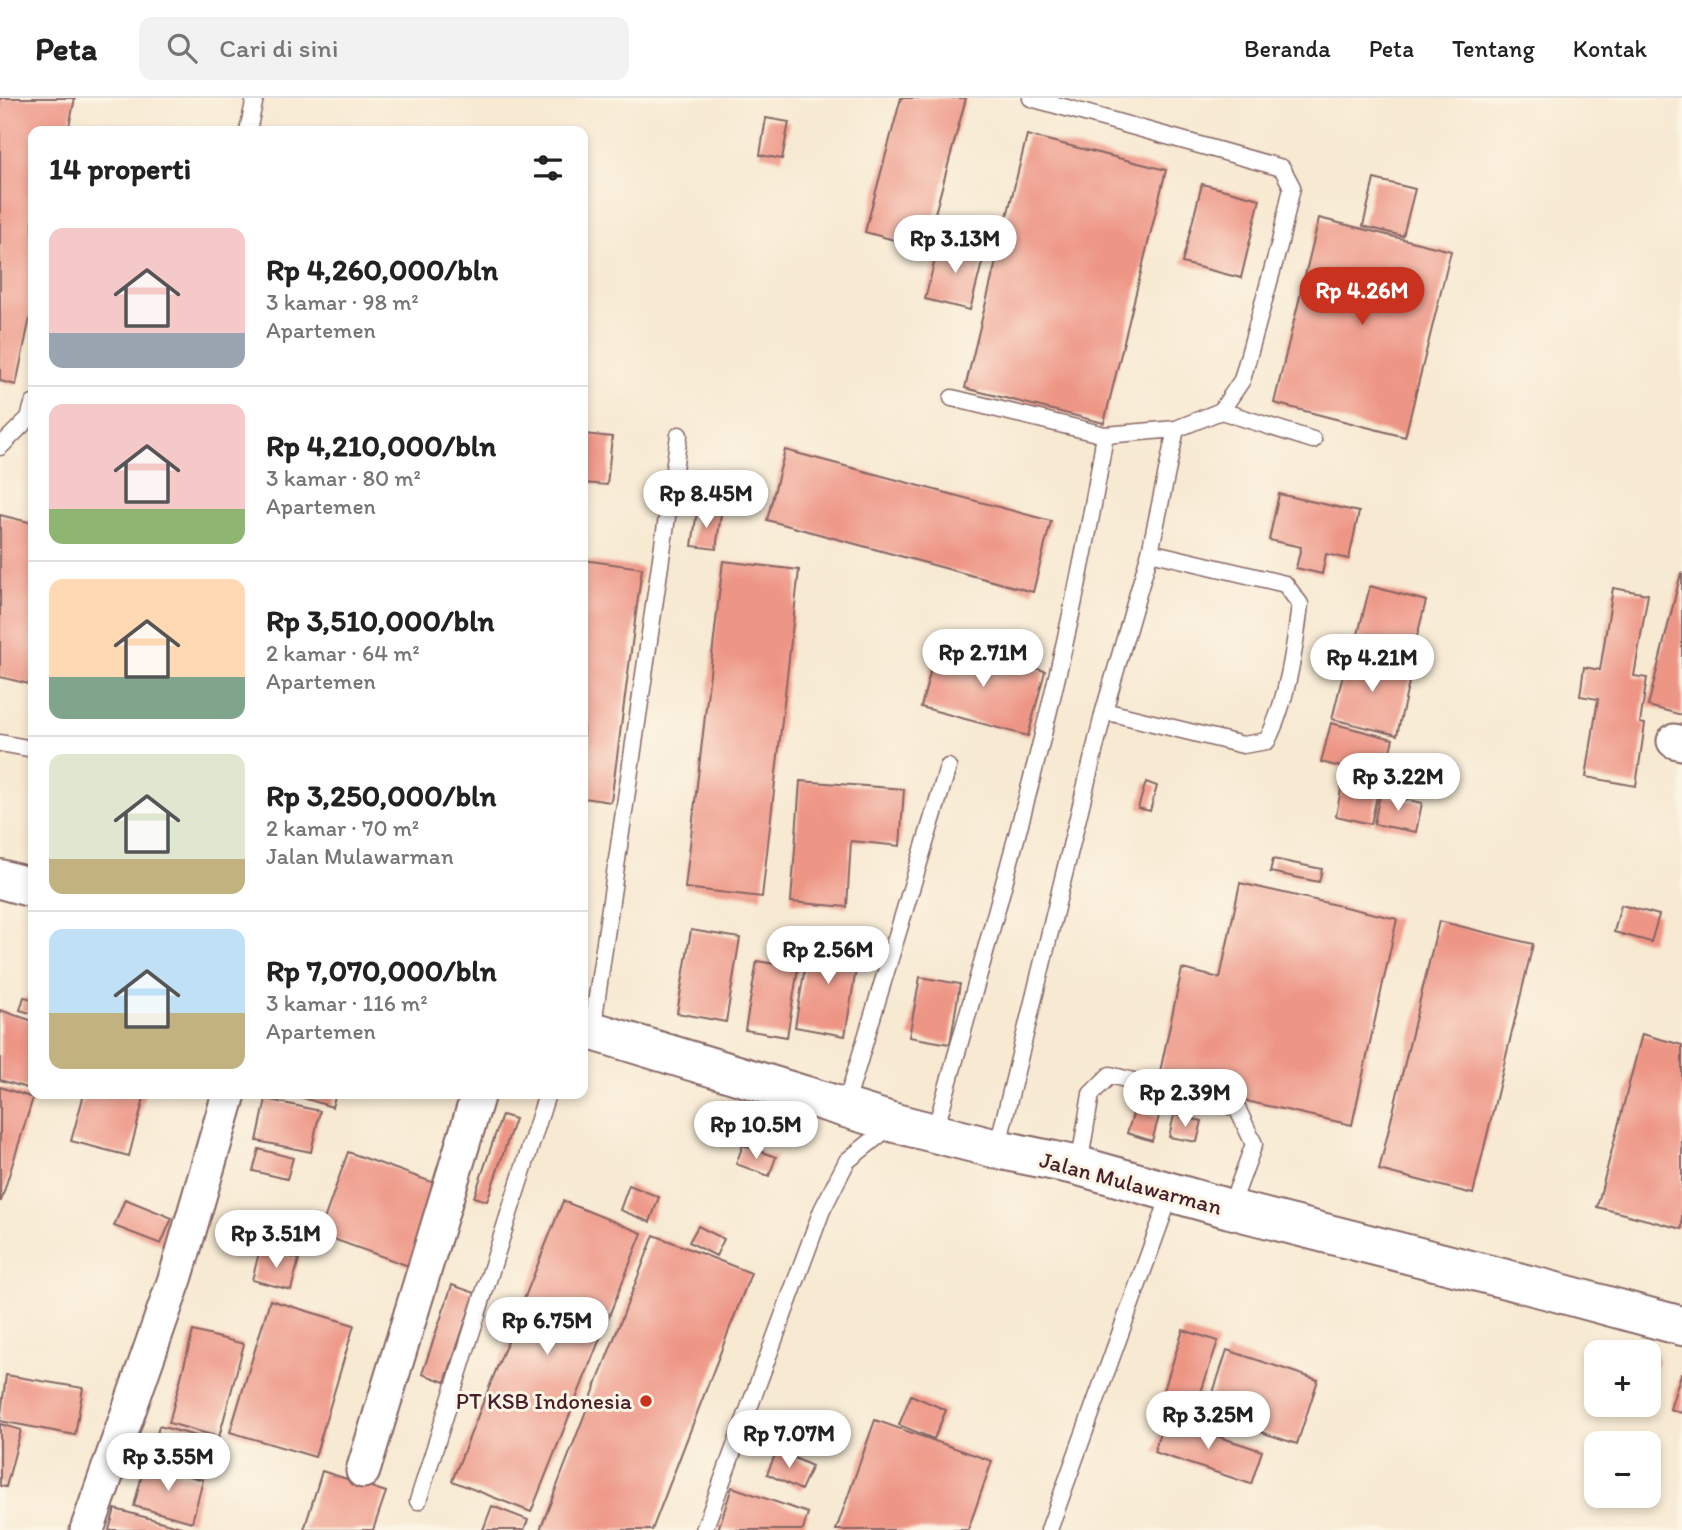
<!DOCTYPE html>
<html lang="id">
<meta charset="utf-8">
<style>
:root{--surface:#fff;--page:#f2f2f2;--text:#222;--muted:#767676;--line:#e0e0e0;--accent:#c8321e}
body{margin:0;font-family:Itim,sans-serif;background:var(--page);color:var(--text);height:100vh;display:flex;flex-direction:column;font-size:26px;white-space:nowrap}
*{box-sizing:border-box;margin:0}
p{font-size:23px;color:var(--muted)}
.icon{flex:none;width:38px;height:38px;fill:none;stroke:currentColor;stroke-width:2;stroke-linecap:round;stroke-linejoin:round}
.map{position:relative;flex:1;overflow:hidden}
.drawer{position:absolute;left:28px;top:28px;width:560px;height:973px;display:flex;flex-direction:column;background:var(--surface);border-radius:14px;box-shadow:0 4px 10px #0003}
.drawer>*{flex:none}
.buttons{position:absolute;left:1584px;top:1242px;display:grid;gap:14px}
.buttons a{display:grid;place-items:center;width:77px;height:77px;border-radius:14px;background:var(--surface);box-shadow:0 4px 10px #0003;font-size:35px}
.price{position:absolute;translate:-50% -60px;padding:0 16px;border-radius:24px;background:#fff;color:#222;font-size:23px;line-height:46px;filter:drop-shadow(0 2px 4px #0008)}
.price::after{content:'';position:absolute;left:50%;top:42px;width:21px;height:16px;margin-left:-10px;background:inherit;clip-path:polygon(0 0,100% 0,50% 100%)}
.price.active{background:var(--accent);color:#fff}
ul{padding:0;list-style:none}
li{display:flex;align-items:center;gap:21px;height:175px;padding:0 21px}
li+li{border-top:2px solid var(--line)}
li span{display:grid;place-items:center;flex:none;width:196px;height:140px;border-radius:14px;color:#555}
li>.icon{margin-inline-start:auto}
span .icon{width:84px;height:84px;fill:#fffc;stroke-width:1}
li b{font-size:30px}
h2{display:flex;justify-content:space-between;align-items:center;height:84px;padding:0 21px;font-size:30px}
header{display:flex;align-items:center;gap:42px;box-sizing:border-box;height:98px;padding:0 35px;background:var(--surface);border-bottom:2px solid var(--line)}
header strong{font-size:33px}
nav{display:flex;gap:38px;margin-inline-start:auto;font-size:24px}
.search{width:490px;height:63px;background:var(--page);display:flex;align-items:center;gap:18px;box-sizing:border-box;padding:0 24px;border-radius:14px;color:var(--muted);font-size:26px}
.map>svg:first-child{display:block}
.building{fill:#ee9686}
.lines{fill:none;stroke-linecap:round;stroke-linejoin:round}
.lane-casing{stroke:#876665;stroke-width:19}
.street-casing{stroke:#876665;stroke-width:37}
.highway-casing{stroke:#876665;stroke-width:42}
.lane{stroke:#fff;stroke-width:16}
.street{stroke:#fff;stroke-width:33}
.highway{stroke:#fff;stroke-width:38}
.poi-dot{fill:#c8321e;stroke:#fcf5e5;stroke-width:2.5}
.labels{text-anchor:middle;stroke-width:6;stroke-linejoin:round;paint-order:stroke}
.street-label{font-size:23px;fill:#4a1f2b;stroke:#fcf5e5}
.poi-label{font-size:23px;fill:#4a1f2b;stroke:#fcf5e5;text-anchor:end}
</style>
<header>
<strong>Peta</strong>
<div class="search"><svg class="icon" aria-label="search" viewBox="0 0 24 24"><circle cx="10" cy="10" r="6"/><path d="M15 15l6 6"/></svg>Cari di sini</div>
<nav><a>Beranda</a><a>Peta</a><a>Tentang</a><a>Kontak</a></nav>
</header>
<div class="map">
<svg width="1682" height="1432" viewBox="0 0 1682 1432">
<rect width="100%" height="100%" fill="#fcf5e5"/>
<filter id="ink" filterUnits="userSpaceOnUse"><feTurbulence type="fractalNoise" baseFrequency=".0143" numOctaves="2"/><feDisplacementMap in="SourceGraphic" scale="14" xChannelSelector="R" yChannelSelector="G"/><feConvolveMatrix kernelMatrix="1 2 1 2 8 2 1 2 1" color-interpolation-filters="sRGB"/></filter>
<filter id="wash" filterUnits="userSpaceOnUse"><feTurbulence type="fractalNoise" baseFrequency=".00686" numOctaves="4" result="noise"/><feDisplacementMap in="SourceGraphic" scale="28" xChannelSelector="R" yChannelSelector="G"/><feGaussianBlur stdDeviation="1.57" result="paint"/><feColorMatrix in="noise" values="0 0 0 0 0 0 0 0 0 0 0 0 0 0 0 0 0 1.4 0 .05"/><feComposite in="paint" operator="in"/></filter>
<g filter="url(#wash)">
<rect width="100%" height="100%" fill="#f7e9d2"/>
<g id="blocks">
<path class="building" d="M0,0H75L68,33H33V205L16,287L0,283Z
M901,0H966L933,123L941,126L934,153L865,134Z
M766,20L789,24L782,61L760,57Z
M1027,37L1166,72L1104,325L965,290Z
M1374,81L1415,91L1403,138L1363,128Z
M1202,86L1260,101L1241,180L1182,165Z
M1319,120L1451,153L1405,339L1274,305Z
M940,142L985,153L970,212L925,201Z
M584,336L612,339L607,387L583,385Z
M785,352L1051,423L1033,494L767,422Z
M1279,396L1359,414L1349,461L1326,456L1322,476L1296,470L1301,449L1269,442Z
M697,413L721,416L716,451L692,448Z
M0,417L33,425V587L0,579Z
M583,462L642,470L611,704L583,700Z
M723,463L799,472L762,799L685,790Z
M1681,475H1682V617L1648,608Z
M1370,488L1426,503L1413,554L1357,540Z
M1613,490L1648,496L1634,578L1647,580L1640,625L1645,626L1636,688L1586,679L1598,601L1580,598L1584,569L1600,572Z
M938,544L1045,573L1028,638L921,609Z
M1348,556L1412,571L1397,637L1332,621Z
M1331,625L1393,641L1383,680L1321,664Z
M800,683L904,691L900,748L851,743L847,809L791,804Z
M1146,684L1157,688L1150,713L1138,710Z
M1342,686L1378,694L1371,726L1336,718Z
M1380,696L1422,705L1416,734L1374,726Z
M1273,761L1322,771L1319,784L1270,774Z
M1240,785L1397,821L1352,1027L1158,983L1182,871L1220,880Z
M1621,807L1659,817L1651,844L1614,834Z
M1439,823L1533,846L1473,1096L1379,1072Z
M691,832L740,840L726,924L677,915Z
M810,838L860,847L845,938L795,929Z
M757,863L798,870L787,939L745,932Z
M920,879L960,886L950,946L909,939Z
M24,899L33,901V916L20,912Z
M0,912L33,923V992L0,982Z
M1642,936L1682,947V1131L1597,1109Z
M0,989L33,1000L1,1103H0Z
M84,996H145L129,1058L71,1043Z
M291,996H336L332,1009Z
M266,1001L320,1013L311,1054L257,1043Z
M1135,1010L1159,1018L1152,1043L1127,1035Z
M502,1017L515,1021L487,1103L474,1099Z
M1174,1017L1202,1023L1197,1044L1169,1039Z
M743,1047L776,1059L769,1078L736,1066Z
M259,1051L293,1060L287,1081L253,1073Z
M348,1054L446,1089L417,1171L319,1136Z
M629,1087L659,1099L650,1124L620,1112Z
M125,1101L172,1120L161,1146L114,1128Z
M563,1103L642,1135L531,1414L452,1383Z
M698,1128L724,1141L716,1158L689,1144Z
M654,1137L751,1175L652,1432H540Z
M260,1151L299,1161L291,1192L252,1182Z
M452,1187L475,1195L445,1284L422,1276Z
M270,1202L354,1227L315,1359L230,1334Z
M1183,1232L1218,1243L1197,1306L1163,1295Z
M193,1233L244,1246L219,1339L169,1325Z
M1227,1252L1318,1282L1297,1346L1206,1316Z
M1648,1259L1658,1261L1649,1291L1648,1290Z
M1681,1276H1682V1315L1670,1311Z
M6,1277L83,1290L75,1337L0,1323Z
M911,1297L946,1312L934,1341L899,1327Z
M1164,1321L1262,1353L1251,1386L1154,1354Z
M875,1322L992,1363L968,1432H836Z
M0,1326L21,1332L6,1389L0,1388Z
M159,1328L215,1343L206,1376L151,1361Z
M777,1352L812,1368L801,1392L767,1376Z
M145,1365L203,1382L192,1424L134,1408Z
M322,1373L386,1394L373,1432H304Z
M732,1389L808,1415L803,1432H718Z
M492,1408L528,1422L524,1432H483Z
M115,1411L181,1429L180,1432H109Z"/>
</g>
</g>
<g filter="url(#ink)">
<use href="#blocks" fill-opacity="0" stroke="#876665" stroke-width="2"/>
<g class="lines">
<g class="lane-casing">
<path id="lane" d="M1031,0L1282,70L1292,89L1280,144L1242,282L1221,313L1176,331L1105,337
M248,33L255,0
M1221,313L1313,342
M0,349L29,320L33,306
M1104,613L1243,647L1267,643C1287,604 1295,550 1300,506L1285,486L1150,454L1176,331
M0,645L33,651
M592,933L679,337
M845,1009L948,669
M935,1033C999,803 1068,573 1105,337L952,300
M997,1051L1104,613L1150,454
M1079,1068L1091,996L1110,977L1237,1010L1254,1046L1230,1111
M418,1403L547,996
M704,1432L822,1112L847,1063L893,1026
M1049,1432L1171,1095"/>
</g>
<g class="street-casing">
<path id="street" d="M1674,643L1682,645
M363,1373L478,996
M87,1432L176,1178L229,996"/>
</g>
<g class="highway-casing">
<path id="highway" d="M0,781L33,790
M583,930L895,1025L997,1051L1079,1068L1230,1111L1545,1191L1682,1228"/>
</g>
<use href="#lane" class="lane"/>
<use href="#street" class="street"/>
<use href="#highway" class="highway"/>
</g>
</g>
<circle class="poi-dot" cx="646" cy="1303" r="7"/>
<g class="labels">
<g class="street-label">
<text transform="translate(1131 1085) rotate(15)" y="8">Jalan Mulawarman</text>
</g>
<g class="poi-label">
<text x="632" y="1311">PT KSB Indonesia</text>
</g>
</g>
</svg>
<div class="buttons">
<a>+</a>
<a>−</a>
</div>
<b class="price" style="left:955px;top:177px">Rp 3.13M</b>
<b class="price active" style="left:1362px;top:229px">Rp 4.26M</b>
<b class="price" style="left:706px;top:432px">Rp 8.45M</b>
<b class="price" style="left:983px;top:591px">Rp 2.71M</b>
<b class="price" style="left:1372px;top:596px">Rp 4.21M</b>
<b class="price" style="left:1398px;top:715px">Rp 3.22M</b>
<b class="price" style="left:828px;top:888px">Rp 2.56M</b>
<b class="price" style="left:1185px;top:1031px">Rp 2.39M</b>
<b class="price" style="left:756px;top:1063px">Rp 10.5M</b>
<b class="price" style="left:276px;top:1172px">Rp 3.51M</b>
<b class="price" style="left:547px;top:1259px">Rp 6.75M</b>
<b class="price" style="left:1208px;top:1353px">Rp 3.25M</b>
<b class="price" style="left:789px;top:1372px">Rp 7.07M</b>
<b class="price" style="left:168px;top:1395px">Rp 3.55M</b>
<section class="drawer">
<h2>14 properti<svg class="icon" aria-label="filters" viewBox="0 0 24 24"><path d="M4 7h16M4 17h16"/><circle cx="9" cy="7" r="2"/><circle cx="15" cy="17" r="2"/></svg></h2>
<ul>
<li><span style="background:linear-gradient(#f6c9c9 75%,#9aa5b1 0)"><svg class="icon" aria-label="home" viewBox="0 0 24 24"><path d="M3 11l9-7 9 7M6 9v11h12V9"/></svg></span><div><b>Rp 4,260,000/bln</b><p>3 kamar · 98 m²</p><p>Apartemen</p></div></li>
<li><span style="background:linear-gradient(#f6c9c9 75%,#8fb573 0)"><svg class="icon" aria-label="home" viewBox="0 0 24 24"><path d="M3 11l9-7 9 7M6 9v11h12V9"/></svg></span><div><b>Rp 4,210,000/bln</b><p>3 kamar · 80 m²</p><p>Apartemen</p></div></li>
<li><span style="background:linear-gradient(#ffd9b3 70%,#7fa58c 0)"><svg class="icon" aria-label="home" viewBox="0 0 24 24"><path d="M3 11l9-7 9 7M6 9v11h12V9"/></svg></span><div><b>Rp 3,510,000/bln</b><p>2 kamar · 64 m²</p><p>Apartemen</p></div></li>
<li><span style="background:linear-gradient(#dfe7d0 75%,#c2b280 0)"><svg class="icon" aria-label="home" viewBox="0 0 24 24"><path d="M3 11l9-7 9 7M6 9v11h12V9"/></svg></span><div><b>Rp 3,250,000/bln</b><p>2 kamar · 70 m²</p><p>Jalan Mulawarman</p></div></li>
<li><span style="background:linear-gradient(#bfe0f5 60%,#c2b280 0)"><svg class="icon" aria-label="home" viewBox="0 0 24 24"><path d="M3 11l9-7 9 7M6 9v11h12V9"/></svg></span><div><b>Rp 7,070,000/bln</b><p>3 kamar · 116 m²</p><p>Apartemen</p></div></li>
</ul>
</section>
</div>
